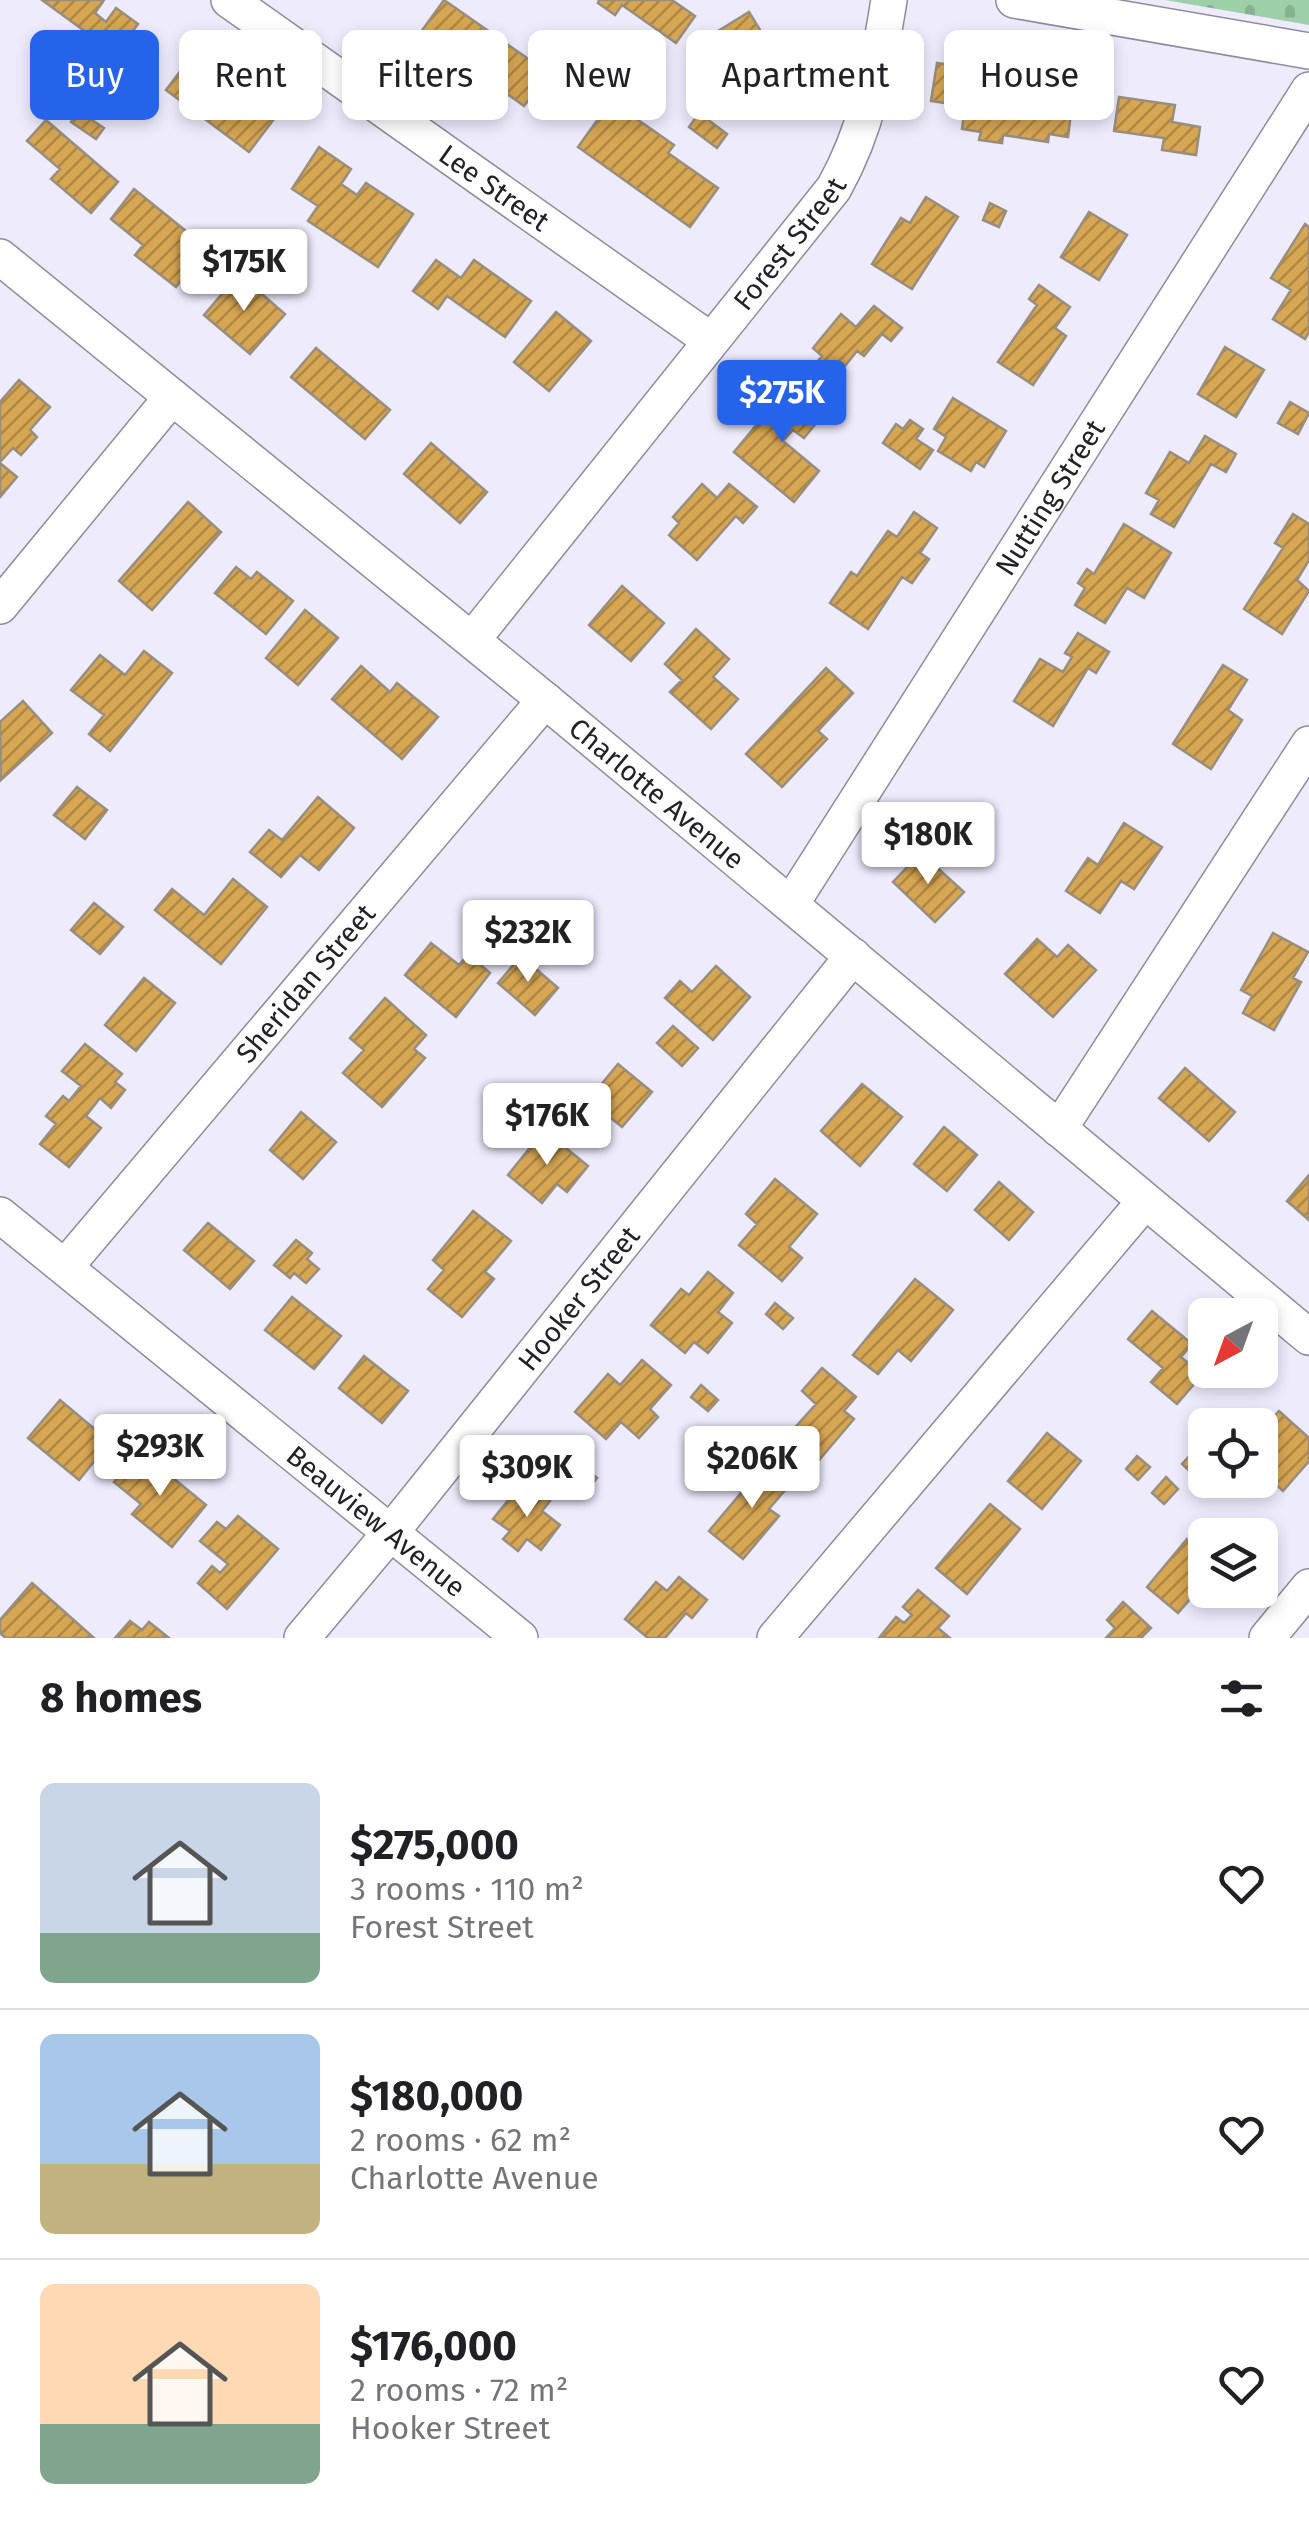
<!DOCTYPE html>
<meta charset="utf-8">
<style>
:root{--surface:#fff;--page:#f2f2f2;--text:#202124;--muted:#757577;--line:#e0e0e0;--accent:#2563eb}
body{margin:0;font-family:"Fira Sans",sans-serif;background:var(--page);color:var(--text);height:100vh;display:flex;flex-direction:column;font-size:38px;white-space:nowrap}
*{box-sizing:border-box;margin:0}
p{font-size:32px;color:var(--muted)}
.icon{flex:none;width:55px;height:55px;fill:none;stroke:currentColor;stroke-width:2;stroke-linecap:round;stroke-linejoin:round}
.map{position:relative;height:1638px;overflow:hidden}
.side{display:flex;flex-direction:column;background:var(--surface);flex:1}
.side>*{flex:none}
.top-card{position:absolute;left:30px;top:30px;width:1250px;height:90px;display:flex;gap:20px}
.needle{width:65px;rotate:221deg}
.controls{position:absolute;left:1188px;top:1298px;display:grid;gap:20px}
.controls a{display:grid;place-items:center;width:90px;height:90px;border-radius:15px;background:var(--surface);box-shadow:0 5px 15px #0003;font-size:50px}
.price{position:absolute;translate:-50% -85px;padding:0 22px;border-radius:10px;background:#fff;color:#222;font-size:32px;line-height:65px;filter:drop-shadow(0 2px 5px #0008)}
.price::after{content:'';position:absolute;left:50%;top:60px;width:30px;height:22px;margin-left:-15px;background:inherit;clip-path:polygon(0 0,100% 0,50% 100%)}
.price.on{background:var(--accent);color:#fff}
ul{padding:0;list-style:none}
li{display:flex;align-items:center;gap:30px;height:250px;padding:0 40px}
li+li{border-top:2px solid var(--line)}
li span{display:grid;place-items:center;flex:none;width:280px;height:200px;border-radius:15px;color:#555}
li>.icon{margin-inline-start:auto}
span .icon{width:120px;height:120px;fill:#fffc;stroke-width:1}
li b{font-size:42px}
h2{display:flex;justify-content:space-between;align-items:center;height:120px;padding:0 40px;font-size:42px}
.chip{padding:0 35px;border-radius:15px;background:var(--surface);box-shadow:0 5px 15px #0003;font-size:35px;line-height:90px}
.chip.on{background:var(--accent);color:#fff}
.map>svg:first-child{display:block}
.cemetery{fill:url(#cemetery-stones)}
.building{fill:url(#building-hatch);stroke:#978e7f;stroke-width:2.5}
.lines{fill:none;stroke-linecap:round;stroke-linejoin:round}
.minor-casing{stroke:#8e8c9c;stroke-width:38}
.minor{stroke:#fff;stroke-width:35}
.labels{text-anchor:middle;stroke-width:8;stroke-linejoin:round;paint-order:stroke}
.street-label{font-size:28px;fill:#222127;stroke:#eeebfd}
</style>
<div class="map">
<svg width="1309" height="1638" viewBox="0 0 1309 1638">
<defs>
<pattern id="cemetery-stones" width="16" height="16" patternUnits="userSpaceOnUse" patternTransform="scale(2.5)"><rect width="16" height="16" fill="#9dd0a8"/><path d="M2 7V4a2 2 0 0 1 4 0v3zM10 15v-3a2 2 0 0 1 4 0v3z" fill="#87b291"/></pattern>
<pattern id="building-hatch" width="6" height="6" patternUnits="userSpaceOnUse" patternTransform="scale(2.5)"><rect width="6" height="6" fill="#d7a653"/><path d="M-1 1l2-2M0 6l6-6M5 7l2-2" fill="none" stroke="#ae8745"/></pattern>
</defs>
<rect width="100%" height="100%" fill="#eeebfd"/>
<path class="cemetery" d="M1165,0H1309V25Z"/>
<path class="building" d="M42,0H104L95,13L106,22L116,8L138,24L116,54Z
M444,0L560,81L546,100L535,92L524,106L478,73L470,84L413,43Z
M599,0H672L695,16L676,43L622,5L615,15L598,3Z
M749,12L800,95L766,115L715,33Z
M191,57L274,119L249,152L166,90Z
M937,63L976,68L974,83L1073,97L1068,137L1049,134L1048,142L1003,135L1002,143L979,140L981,132L962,129L965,106L931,101Z
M1119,97L1175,105L1172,122L1200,127L1196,155L1162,150L1164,138L1114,131Z
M611,101L674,145L668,153L718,188L690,227L578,147Z
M79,111L104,128L96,139L71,122Z
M699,113L727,134L717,148L689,127Z
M46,120L118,182L91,213L51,179L60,169L27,141Z
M319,147L351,169L341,184L357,195L366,183L413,214L378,267L308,221L318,206L292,189Z
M134,189L207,248L176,287L135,255L143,245L111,219Z
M926,197L958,217L912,289L872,264L901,218L910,223Z
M990,203L1006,211L999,227L983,220Z
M1089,212L1127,235L1099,280L1061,257Z
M1305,224L1309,227V332L1305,339L1273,319L1291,290L1271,278Z
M436,260L461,278L474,260L531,301L505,337L447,296L438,309L413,291Z
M239,274L285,314L250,354L204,315Z
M1039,285L1070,307L1055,328L1066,336L1033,385L998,362L1037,305L1029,299Z
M874,306L902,328L891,341L882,334L864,356L857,351L829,386L810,370L822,356L813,348L841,314L856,327Z
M556,312L591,341L549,391L514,362Z
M1225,347L1264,370L1236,417L1198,394Z
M316,348L390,410L365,439L291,377Z
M19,380L50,407L30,430L37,437L21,455L13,448L0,462V402Z
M787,388L822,416L804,438L793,430L783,441L819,471L794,502L734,452Z
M953,398L1006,431L984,467L976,462L971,471L938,451L946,437L934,429Z
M1290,402L1309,413L1298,434L1278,423Z
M910,420L923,429L916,439L933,450L920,469L883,443L896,424L903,429Z
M1205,436L1236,454L1226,472L1211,464L1174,527L1151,514L1159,500L1146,493L1170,452L1189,463Z
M431,443L487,492L460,523L404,474Z
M0,463L17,477L0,497Z
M702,484L717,498L729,484L757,507L743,523L736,516L697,560L669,535L679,523L673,517Z
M188,502L221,532L152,610L119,581Z
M914,512L937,528L920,553L929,559L912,583L902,577L868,629L830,603L851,572L857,576L888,531L897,537Z
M1293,514L1309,524V560L1297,580L1309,591L1282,634L1244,609L1283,548L1275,543Z
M1124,524L1171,553L1144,598L1127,588L1105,623L1075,605L1085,588L1078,583L1087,569L1094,574Z
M236,567L251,579L257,572L293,601L266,634L215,593Z
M622,586L664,623L631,661L589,625Z
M305,610L338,638L298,685L266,658Z
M696,629L729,659L713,677L738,699L711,729L670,692L682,680L665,664Z
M1078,633L1109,652L1096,673L1088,668L1053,726L1014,701L1040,659L1063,672L1072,657L1065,653Z
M144,651L172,673L110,751L89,734L104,715L71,690L100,655L125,675Z
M1223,665L1247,680L1228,710L1242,720L1211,769L1173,744Z
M361,666L390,692L397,683L438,717L402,759L332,699Z
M826,668L853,693L818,731L827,739L782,787L746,754Z
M23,701L52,733L1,780L0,722Z
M77,787L107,810L85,839L54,815Z
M318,797L354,828L319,870L300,855L281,877L250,852L269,830L282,840Z
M1124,823L1162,847L1134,889L1121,881L1100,913L1066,891L1088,858L1098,865Z
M921,853L964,892L935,922L893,882Z
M233,879L267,907L221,964L155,910L172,889L204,915Z
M94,903L123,927L100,954L71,930Z
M1273,933L1308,952L1293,978L1301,982L1274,1030L1243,1013L1252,996L1241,990Z
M1037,939L1057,957L1068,945L1096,970L1053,1017L1005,974Z
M431,943L459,965L468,954L490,973L456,1017L405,975Z
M521,956L558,988L535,1015L498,983Z
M716,966L750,997L713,1040L665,998L680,981L692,992Z
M144,978L175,1003L136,1051L105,1025Z
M385,998L426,1035L414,1049L425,1058L382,1107L343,1073L364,1050L350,1038Z
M673,1026L698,1048L682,1066L657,1043Z
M85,1044L122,1074L115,1082L125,1090L111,1108L100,1098L86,1116L101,1128L69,1167L40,1144L56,1124L46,1116L63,1096L69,1101L81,1086L62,1071Z
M618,1064L652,1092L622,1127L606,1114L590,1133L561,1109L574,1093L586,1103Z
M1185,1068L1235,1112L1209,1141L1159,1098Z
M862,1084L902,1117L860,1166L821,1131Z
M301,1112L336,1142L303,1179L270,1150Z
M944,1127L977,1155L947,1191L914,1164Z
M544,1130L588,1166L567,1192L557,1184L542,1203L508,1175Z
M1309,1175V1220L1287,1201Z
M775,1179L817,1214L789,1247L802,1258L782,1281L739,1245L757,1224L746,1214Z
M999,1182L1033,1212L1009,1240L975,1210Z
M473,1211L511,1241L485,1272L494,1279L462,1317L428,1289L444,1270L433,1260Z
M208,1223L254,1261L230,1289L184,1250Z
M296,1240L312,1253L307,1259L319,1269L306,1283L294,1273L290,1278L274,1265Z
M708,1272L733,1293L718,1312L732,1323L708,1353L694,1342L685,1353L651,1325L681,1289L689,1295Z
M915,1279L953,1310L911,1361L898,1350L878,1374L853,1355Z
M292,1297L341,1336L314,1369L265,1330Z
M775,1303L793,1318L783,1329L766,1314Z
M1152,1311L1192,1344L1181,1357L1202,1375L1177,1404L1151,1382L1163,1368L1128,1339Z
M364,1356L408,1391L382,1423L339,1388Z
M642,1360L671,1385L650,1409L658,1417L639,1438L621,1422L606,1439L575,1412L608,1374L620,1385Z
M822,1368L856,1397L844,1411L854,1419L814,1466L784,1440L816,1404L802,1391Z
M701,1385L718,1400L708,1411L691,1397Z
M60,1400L110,1442L79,1480L28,1438Z
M1244,1410L1264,1427L1279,1411L1309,1438V1461L1283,1491L1260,1470V1425H1231Z
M1047,1433L1081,1461L1042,1509L1008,1481Z
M1197,1448L1205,1454V1467L1196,1477L1182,1464Z
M140,1451L206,1505L172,1547L132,1514L141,1504L114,1482Z
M567,1453L597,1478L584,1494L553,1468Z
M1137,1456L1150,1467L1138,1480L1126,1469Z
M768,1461L792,1482L769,1509L779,1516L743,1559L709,1531Z
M1166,1477L1178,1489L1164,1504L1152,1493Z
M517,1489L528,1498L535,1489L550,1501L542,1511L560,1525L541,1550L527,1539L518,1551L503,1539L510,1531L493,1519Z
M990,1504L1020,1529L967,1594L936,1568Z
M238,1516L278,1549L227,1609L198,1583L212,1566L220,1573L228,1564L200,1541L217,1522L226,1529Z
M1212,1521L1229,1535H1205V1545L1197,1539Z
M1187,1539L1205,1554V1582L1178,1613L1147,1587Z
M679,1577L707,1600L692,1618L686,1613L665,1638H648L625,1619L656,1582L667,1591Z
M32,1583L94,1638H6L0,1633V1620Z
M918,1590L949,1616L938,1628L950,1638H879L896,1617L904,1623L912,1615L903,1607Z
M1123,1602L1151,1628L1141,1638H1106L1115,1628L1107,1620Z
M130,1621L142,1630L149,1622L169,1638H115Z"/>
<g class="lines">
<g class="minor-casing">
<g id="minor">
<path id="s1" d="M229,0L710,340"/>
<path d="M1014,0L1309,51"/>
<path id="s2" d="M0,257L545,700L1309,1337"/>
<path d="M0,606L172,397"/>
<path id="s3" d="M472,640L834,188C868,127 878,68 889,0"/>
<path id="s4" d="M791,904L1309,90"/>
<path d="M1059,1129L1309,744"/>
<path id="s5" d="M0,1215L520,1638"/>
<path id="s6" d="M65,1267L545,700"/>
<path id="s7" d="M302,1638L391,1532L853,956"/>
<path d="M775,1638L1145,1201"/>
<path d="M1267,1638L1309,1587"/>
</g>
</g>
<use href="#minor" class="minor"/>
</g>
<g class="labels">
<g class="street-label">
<text dy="10" stroke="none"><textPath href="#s1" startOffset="325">Lee Street</textPath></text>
<text dy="10" stroke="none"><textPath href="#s3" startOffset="508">Forest Street</textPath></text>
<text dy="10" stroke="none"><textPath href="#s4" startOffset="482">Nutting Street</textPath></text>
<text dy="10" stroke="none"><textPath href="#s2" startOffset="848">Charlotte Avenue</textPath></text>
<text dy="10" stroke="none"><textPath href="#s6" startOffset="372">Sheridan Street</textPath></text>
<text dy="10" stroke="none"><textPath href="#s7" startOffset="438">Hooker Street</textPath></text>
<text dy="10" stroke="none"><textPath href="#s5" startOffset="485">Beauview Avenue</textPath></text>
</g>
</g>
</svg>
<div class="controls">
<a><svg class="needle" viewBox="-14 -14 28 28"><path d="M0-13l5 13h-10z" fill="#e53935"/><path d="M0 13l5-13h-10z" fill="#757577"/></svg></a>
<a><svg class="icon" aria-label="locate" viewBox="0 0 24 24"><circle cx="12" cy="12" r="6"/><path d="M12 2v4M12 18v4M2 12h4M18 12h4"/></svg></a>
<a><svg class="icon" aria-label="layers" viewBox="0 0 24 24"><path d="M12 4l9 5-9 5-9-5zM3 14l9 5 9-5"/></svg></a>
</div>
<b class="price" style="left:244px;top:314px">$175K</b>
<b class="price on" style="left:782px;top:445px">$275K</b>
<b class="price" style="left:928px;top:887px">$180K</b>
<b class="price" style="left:528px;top:985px">$232K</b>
<b class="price" style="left:547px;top:1168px">$176K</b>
<b class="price" style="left:160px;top:1499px">$293K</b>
<b class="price" style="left:752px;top:1511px">$206K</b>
<b class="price" style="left:527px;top:1520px">$309K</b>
<div class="top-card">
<a class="chip on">Buy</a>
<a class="chip">Rent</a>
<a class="chip">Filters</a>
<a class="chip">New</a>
<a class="chip">Apartment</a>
<a class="chip">House</a>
</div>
</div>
<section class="side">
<h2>8 homes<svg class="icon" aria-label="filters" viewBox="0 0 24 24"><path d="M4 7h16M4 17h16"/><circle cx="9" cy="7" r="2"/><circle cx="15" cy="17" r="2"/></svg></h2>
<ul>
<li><span style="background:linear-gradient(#c9d6e8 75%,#7fa58c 0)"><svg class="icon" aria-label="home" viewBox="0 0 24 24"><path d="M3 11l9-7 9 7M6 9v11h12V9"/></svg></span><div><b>$275,000</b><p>3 rooms · 110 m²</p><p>Forest Street</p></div><svg class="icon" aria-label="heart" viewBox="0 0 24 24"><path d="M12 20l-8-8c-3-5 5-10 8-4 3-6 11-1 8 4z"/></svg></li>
<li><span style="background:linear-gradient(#a9c7e8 65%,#c2b280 0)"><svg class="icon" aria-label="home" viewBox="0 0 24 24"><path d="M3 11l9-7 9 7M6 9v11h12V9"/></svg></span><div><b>$180,000</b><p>2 rooms · 62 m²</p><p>Charlotte Avenue</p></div><svg class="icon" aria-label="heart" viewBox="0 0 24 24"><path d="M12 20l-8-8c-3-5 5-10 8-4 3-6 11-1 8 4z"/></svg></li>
<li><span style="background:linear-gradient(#ffd9b3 70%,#7fa58c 0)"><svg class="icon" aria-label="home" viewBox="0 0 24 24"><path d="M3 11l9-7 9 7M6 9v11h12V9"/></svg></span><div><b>$176,000</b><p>2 rooms · 72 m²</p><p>Hooker Street</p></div><svg class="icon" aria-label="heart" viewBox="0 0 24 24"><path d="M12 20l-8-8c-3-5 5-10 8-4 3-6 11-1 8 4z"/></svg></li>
</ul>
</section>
